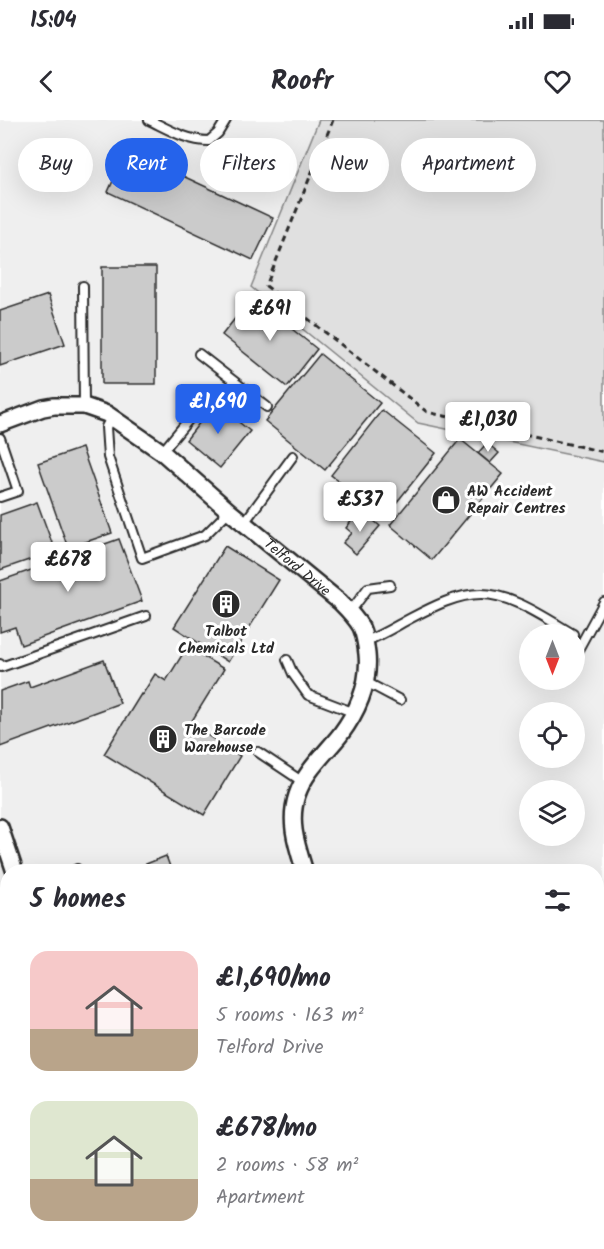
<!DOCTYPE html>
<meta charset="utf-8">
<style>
:root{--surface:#fff;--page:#f7f7f7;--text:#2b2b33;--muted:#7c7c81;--accent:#2563eb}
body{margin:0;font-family:Kalam,sans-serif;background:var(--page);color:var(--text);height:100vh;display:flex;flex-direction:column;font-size:22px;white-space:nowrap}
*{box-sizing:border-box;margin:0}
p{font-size:20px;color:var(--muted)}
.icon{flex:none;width:33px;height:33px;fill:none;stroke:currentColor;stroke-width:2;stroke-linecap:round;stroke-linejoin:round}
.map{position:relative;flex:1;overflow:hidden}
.details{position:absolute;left:0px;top:744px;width:604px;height:386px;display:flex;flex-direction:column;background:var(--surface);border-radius:24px 24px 0 0;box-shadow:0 6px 24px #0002}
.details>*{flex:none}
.guide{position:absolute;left:18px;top:18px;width:568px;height:54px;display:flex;gap:12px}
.needle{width:39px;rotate:180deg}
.fabs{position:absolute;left:519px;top:504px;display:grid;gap:12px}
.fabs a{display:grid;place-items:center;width:66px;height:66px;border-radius:50%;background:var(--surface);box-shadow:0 6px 24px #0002;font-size:30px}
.price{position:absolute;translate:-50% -51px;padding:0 14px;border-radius:6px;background:#fff;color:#222;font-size:20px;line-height:39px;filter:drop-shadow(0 2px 3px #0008)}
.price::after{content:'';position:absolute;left:50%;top:36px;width:18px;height:14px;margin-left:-9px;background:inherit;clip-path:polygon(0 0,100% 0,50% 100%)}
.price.selected{background:var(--accent);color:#fff}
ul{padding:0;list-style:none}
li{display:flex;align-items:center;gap:18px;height:150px;padding:0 30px}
li span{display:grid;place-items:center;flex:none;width:168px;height:120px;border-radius:18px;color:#555}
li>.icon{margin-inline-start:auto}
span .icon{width:72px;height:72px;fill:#fffc;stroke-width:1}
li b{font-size:26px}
h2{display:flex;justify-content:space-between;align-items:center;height:72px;padding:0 30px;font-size:26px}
.pill{padding:0 21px;border-radius:27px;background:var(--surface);box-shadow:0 6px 24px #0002;font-size:21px;line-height:54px}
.pill.selected{background:var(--accent);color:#fff}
.status{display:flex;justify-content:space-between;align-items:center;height:42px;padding:0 30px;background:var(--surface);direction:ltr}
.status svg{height:16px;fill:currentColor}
header{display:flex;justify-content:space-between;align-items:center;height:78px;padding:0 30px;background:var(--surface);font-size:27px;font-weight:700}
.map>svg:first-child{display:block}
.built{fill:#efefef;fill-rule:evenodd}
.green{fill:#e0e0e0;stroke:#868686;stroke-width:1.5}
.building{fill:#cbcbcb;stroke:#2b2b2b;stroke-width:1.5}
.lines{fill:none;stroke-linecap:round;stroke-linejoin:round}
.service-casing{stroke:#2b2b2b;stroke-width:12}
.minor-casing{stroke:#2b2b2b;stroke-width:20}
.path{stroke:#2b2b2b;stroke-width:3;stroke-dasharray:6 4.5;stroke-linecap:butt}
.service{stroke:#fff;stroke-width:8}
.minor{stroke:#fff;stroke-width:15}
.labels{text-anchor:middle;stroke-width:6;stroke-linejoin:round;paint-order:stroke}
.poi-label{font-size:15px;font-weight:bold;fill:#2b2b2b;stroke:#fff;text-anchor:start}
.street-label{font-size:15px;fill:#2b2b2b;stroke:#fff}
</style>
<div class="status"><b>15:04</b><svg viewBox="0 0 49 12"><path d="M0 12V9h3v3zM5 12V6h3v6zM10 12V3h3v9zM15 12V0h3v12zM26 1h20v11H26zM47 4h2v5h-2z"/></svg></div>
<header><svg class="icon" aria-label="back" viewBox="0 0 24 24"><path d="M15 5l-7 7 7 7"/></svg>Roofr<svg class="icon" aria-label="heart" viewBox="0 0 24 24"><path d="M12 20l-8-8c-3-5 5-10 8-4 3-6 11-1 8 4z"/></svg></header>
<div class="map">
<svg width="604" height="1129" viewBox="0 0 604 1129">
<rect width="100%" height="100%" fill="#fff"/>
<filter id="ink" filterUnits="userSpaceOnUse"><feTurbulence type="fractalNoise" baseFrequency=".0167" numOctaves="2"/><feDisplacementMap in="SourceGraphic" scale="12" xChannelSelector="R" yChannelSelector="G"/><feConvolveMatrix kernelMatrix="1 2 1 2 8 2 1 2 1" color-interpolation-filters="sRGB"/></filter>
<g filter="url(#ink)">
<path class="built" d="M0,0H319L251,167L418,303L604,342V767L597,777V752H8V1122H375L370,1129H0ZM530,514H574V560H530ZM530,592H574V638H530ZM530,670H574V716H530Z"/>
<path class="green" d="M319,0H604V342L418,303L251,167Z"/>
<path class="building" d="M127,30L273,98L253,140L108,72Z
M102,147H156V264H102Z
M48,175L65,224L0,246V191Z
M252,177L317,229L287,267L222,215Z
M320,234L380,283L325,350L265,301Z
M215,283L250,311L220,348L186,320Z
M382,290L436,333L385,397L331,355Z
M460,319L503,354L432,440L390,405Z
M487,323L499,333L490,343L478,333Z
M82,328L112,413L68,428L38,343Z
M37,382L55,431L0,450V395Z
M367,395L380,406L356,434L343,423L352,413L346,408L353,399L359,404Z
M119,419L142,481L21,525L15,507L0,512V461Z
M225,426L279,460L228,542L174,507Z
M187,527L224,549L190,604L240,636L204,695L104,634L141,574L142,575L155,554L166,561Z
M104,540L120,583L0,627V571L28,561L30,567Z
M166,736L172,752H126Z
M2,830L8,847V915L0,917V831Z
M0,1018L8,1040V1063L0,1066Z
M8,1093V1122H53L31,1129H1L0,1096Z
M80,1122H104L106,1129H58Z"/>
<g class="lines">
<g class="service-casing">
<path id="service" d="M149,0C168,9 187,21 209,21L218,13L226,0
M83,166L84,286
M199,234L267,287
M112,296L106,307L108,337L142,438L205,415L229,391
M0,318L18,371L0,377
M162,332L195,292
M244,403L293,336
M350,492L368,468L390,465
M366,521C382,515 396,506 411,498C432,487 457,474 481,474C512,474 547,499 573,514
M574,537L604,482
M287,540L293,554L308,575L355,593
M0,544L1,547L146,496
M366,562L400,580
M258,632L303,662
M71,752L77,749"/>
</g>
<g class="minor-casing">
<g id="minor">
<path id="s1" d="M0,304L43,288L54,286H84L107,294L162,332L229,391L340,482C348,490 356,498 361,507C365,516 366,525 367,534C370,564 358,591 340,615C325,634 305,651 297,675C288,702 297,726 305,752"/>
<path d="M0,707L15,752"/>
<path d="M0,974L8,971"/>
<path d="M597,1102L604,1091"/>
<path d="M129,1122L131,1129"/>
<path d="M579,1129L584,1122"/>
</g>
</g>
<path class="path" d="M333,0L266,166L427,292L604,332"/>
<use href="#service" class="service"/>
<use href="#minor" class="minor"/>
</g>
</g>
<defs>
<g id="shop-disc" transform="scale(1.5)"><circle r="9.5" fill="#2b2b2b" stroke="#fff"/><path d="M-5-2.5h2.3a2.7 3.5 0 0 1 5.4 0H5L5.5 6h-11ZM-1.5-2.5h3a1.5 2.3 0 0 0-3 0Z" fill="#fff"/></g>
<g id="building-disc" transform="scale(1.5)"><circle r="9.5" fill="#2b2b2b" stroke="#fff"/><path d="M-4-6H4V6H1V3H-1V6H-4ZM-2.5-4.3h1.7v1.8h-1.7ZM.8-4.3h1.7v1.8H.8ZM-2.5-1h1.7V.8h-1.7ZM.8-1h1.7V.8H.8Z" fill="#fff"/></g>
</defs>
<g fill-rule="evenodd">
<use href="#shop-disc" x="446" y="380"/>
<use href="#building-disc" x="226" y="484"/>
<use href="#building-disc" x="163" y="619"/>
</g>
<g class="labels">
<g class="poi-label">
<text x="467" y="376">AW Accident<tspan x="467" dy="17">Repair Centres</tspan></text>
<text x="226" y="516" text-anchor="middle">Talbot<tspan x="226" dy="17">Chemicals Ltd</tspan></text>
<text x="184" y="615">The Barcode<tspan x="184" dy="17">Warehouse</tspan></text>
</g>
<g class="street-label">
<text dy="5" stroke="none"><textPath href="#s1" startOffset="356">Telford Drive</textPath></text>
</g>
</g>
</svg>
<div class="fabs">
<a><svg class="needle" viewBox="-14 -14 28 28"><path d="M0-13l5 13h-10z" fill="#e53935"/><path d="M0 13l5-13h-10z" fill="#7c7c81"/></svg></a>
<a><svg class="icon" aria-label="locate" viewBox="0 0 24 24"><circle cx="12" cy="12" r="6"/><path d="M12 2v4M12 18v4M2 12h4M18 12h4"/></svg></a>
<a><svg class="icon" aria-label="layers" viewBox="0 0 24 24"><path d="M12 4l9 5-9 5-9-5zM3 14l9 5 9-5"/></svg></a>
</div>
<b class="price" style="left:270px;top:222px">£691</b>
<b class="price selected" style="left:218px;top:315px">£1,690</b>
<b class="price" style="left:488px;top:333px">£1,030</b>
<b class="price" style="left:360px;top:413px">£537</b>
<b class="price" style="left:68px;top:473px">£678</b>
<div class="guide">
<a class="pill">Buy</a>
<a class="pill selected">Rent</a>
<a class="pill">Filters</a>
<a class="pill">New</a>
<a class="pill">Apartment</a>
</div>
<section class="details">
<h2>5 homes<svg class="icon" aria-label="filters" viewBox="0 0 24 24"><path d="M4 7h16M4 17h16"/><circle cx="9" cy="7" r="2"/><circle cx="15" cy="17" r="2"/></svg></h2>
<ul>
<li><span style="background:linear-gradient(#f6c9c9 65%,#b9a48a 0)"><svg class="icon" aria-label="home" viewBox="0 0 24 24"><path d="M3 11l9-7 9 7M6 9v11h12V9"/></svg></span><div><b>£1,690/mo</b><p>5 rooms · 163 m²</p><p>Telford Drive</p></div></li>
<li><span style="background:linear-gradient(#dfe7d0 65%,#b9a48a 0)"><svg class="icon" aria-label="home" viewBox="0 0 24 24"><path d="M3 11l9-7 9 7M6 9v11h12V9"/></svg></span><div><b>£678/mo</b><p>2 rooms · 58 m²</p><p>Apartment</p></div></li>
</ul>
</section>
</div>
